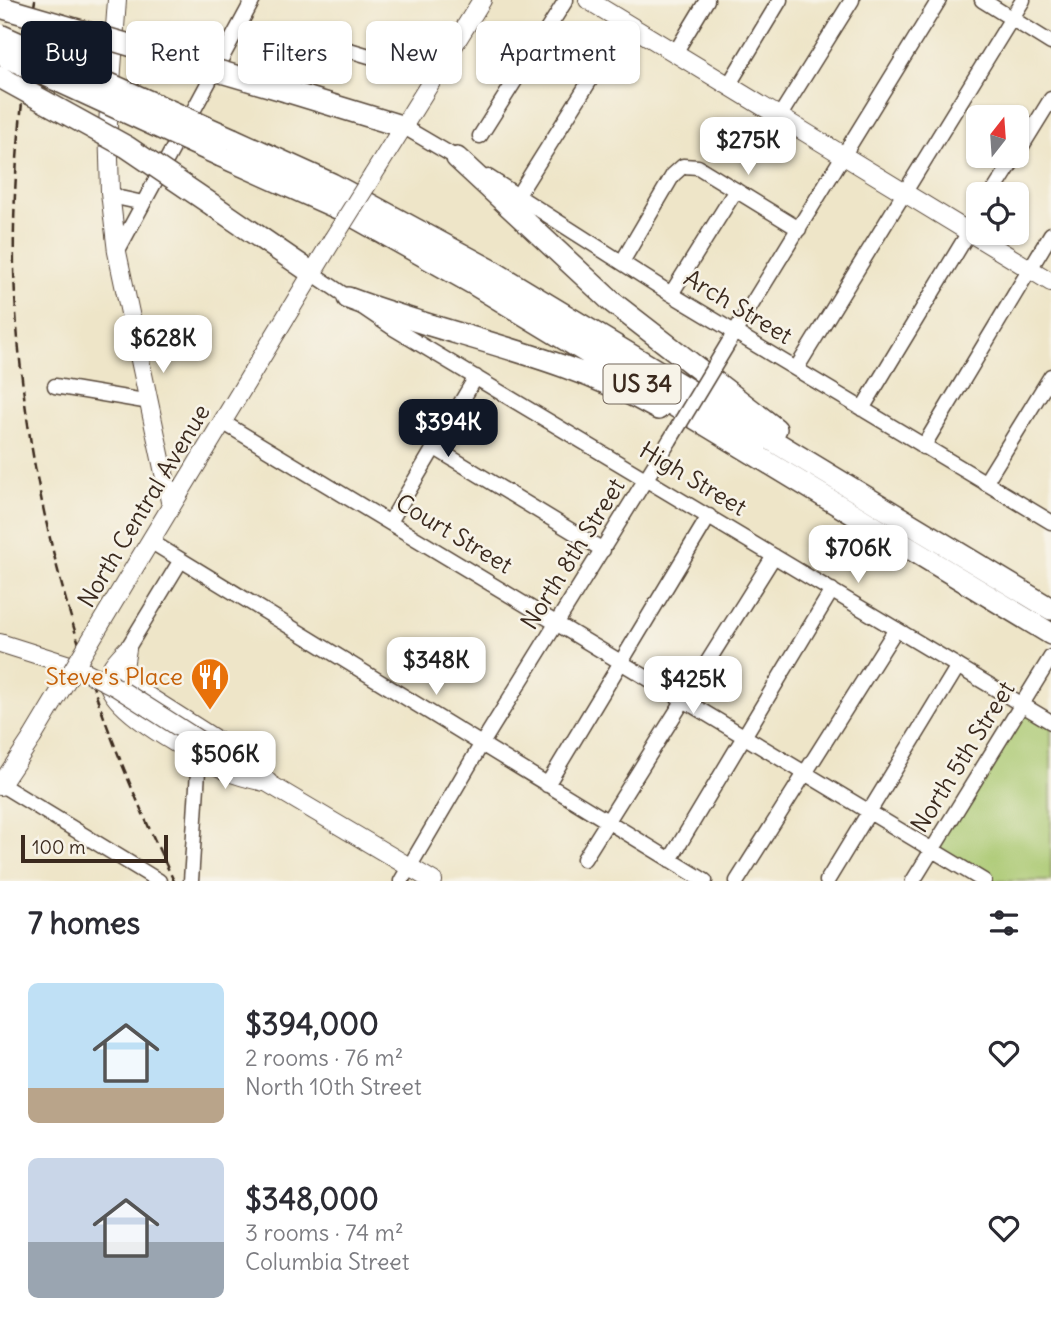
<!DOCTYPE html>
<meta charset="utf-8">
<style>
:root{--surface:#fff;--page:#f2f2f3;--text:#2b2b33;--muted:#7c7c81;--accent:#111827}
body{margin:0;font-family:Delius,sans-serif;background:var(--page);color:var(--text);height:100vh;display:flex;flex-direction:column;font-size:26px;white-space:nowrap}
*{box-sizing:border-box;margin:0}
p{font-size:23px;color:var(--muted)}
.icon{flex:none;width:38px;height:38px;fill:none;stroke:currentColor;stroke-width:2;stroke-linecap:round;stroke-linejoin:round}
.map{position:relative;height:881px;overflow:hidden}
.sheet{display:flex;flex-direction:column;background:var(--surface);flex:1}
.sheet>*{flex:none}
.top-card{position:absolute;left:21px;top:21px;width:700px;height:63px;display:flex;gap:14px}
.needle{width:46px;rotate:17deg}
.tools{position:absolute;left:966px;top:105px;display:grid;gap:14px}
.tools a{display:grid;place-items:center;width:63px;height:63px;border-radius:10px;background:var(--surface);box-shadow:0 2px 5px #0004;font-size:35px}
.scale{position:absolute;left:21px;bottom:18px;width:147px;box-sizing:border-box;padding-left:7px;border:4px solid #3b2a1e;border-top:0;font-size:19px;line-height:24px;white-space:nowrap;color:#3b2a1e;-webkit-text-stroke:5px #f7f3e8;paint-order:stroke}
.price{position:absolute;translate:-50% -60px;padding:0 16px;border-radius:14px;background:#fff;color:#222;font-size:23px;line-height:46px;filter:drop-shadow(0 2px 4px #0008)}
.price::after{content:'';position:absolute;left:50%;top:42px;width:21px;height:16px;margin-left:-10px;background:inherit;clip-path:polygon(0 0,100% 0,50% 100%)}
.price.selected{background:var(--accent);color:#fff}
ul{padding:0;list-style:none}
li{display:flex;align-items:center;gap:21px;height:175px;padding:0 28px}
li span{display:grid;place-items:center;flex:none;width:196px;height:140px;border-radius:10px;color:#555}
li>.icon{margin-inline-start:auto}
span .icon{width:84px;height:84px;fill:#fffc;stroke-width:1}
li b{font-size:30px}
h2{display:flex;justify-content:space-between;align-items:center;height:84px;padding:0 28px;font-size:30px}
.pill{padding:0 24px;border-radius:10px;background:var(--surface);box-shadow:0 2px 5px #0004;font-size:24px;line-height:63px}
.pill.selected{background:var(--accent);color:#fff}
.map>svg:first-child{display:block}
.green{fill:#a9c86f;stroke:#727946;stroke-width:2}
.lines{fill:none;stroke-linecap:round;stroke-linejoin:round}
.minor-casing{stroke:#564638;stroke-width:17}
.major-casing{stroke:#564638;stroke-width:20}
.highway-casing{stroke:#564638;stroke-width:24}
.minor{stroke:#fff;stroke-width:14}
.major{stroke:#fff;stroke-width:18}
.highway{stroke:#fff;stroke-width:21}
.rail{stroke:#3b2a1e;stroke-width:2.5;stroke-dasharray:10 5;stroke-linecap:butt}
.minor-bridge-casing{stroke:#564638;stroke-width:17;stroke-linecap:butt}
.major-bridge-casing{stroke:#564638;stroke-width:20;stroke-linecap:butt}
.highway-bridge-casing{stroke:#564638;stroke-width:24;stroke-linecap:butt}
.minor-bridge{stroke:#fff;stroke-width:14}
.major-bridge{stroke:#fff;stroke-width:18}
.highway-bridge{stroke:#fff;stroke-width:21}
.labels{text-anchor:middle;stroke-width:5;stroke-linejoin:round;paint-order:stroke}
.shield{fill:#f7f3e8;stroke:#73665b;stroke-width:2}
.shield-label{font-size:23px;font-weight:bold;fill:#3b2a1e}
.street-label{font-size:24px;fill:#3b2a1e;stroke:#f7f3e8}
.food-label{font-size:24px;fill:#c56008;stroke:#f7f3e8;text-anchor:end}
</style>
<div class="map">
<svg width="1051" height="881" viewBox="0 0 1051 881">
<rect width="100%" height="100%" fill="#f7f3e8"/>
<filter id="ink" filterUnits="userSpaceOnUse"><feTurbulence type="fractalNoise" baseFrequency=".0143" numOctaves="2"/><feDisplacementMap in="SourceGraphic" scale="14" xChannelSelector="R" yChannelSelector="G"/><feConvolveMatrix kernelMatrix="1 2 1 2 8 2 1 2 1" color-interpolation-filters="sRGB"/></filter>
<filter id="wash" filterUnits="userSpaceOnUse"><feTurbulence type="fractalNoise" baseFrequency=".00686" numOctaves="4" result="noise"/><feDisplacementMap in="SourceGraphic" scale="28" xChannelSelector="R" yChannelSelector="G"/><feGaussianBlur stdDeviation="1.57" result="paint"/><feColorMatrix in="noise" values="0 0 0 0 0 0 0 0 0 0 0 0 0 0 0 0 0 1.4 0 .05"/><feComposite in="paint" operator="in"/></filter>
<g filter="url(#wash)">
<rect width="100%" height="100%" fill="#eee5c8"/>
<path class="green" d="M1022,704L1051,722V881H984L933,850Z"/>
</g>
<g filter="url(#ink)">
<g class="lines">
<g class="minor-casing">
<path id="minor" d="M982,0L1051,43
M289,32L436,76
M675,53L707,0
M728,86L780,0
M779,117L852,0
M404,127L462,161
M480,136L566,0
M1017,154L1051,99
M488,177L671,294L1051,522
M110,192L120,198L143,203
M992,194L1016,156
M518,195L626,23
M117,252L253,0
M622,262L673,175L683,166L698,167L799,229
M312,273L393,328L1051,722
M671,294L736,190
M731,338L939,0
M796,369L1023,0
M55,386L150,402
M862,409L978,217
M224,423L984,881
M923,447L1051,234
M435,448L603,550
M985,483L1051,376
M390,522L476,377
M150,541L705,881
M127,649L181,560
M0,784L159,881
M547,785L709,516
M584,859L774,556
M670,860L832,590
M191,881L199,755
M401,881L481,745L670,440
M737,881L896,629
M827,881L958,666
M913,881L1051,657"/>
</g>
<g class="major-casing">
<path id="major" d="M117,0L108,124L110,192L117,252L171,506
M588,0L1051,282
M373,175L482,0
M137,563L333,239
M0,643L76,667
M127,649C118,659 108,667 108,681C109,711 201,758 227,771C240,777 255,780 269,783
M127,649L124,667L130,681L146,695L243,757L269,783
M261,779L433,881
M0,786L32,738"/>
</g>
<g class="highway-casing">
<path id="highway" d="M286,91L404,127
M233,139L332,184L489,269L1051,609
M221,156L344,211L472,283L1051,634
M457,158L612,302L776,429
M214,206L312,273
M348,298C451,337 562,354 658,409"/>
</g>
<use href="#minor" class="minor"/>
<use href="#major" class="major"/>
<use href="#highway" class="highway"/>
<path class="rail" d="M35,0C21,97 10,198 15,296C26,502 84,696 174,881"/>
<g class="minor-bridge-casing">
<path id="minor-bridge" d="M670,440L729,342"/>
</g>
<g class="major-bridge-casing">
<path id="major-bridge" d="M333,239L373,175
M76,667L116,687L238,765
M32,738L137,563"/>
</g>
<g class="highway-bridge-casing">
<path id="highway-bridge" d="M0,7L286,91
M0,35L233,139
M0,54L221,156
M0,77L127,147L214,206"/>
</g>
<use href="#minor-bridge" class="minor-bridge"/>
<use href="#major-bridge" class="major-bridge"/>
<use href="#highway-bridge" class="highway-bridge"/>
</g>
</g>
<defs>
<g id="restaurant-pin" transform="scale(2.0125)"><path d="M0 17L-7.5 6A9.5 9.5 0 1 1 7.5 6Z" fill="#e8710a" stroke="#f7f3e8"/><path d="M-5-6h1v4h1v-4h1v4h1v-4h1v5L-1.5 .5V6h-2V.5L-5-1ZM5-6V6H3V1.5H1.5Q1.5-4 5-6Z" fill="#fff"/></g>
</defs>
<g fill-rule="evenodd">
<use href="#restaurant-pin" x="210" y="677"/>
</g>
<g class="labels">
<rect class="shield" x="603.5" y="364.5" width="77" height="39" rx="5"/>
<g class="shield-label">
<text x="642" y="392">US 34</text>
</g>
<g class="street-label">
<text transform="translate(738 307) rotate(31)" y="8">Arch Street</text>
<text transform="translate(693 479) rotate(31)" y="8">High Street</text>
<text transform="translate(144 506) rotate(-59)" y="8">North Central Avenue</text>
<text transform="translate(454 534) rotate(31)" y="8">Court Street</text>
<text transform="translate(573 554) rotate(-58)" y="8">North 8th Street</text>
<text transform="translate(963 757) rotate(-58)" y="8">North 5th Street</text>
</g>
<g class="food-label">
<text x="183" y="685">Steve's Place</text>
</g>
</g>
</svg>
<div class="tools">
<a><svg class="needle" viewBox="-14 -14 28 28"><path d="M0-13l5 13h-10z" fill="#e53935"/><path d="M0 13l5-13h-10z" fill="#7c7c81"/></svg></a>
<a><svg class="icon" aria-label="locate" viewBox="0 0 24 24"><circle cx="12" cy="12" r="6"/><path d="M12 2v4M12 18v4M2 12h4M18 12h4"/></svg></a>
</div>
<div class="scale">100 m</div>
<b class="price" style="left:748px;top:177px">$275K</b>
<b class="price" style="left:163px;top:375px">$628K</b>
<b class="price selected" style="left:448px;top:459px">$394K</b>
<b class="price" style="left:858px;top:585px">$706K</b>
<b class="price" style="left:436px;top:697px">$348K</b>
<b class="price" style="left:693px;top:716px">$425K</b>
<b class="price" style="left:225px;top:791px">$506K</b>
<div class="top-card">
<a class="pill selected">Buy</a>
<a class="pill">Rent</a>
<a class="pill">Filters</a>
<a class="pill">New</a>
<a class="pill">Apartment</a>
</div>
</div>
<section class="sheet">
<h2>7 homes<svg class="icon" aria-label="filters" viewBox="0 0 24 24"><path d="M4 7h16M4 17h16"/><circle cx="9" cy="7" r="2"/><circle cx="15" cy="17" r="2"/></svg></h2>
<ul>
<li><span style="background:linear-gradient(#bfe0f5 75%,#b9a48a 0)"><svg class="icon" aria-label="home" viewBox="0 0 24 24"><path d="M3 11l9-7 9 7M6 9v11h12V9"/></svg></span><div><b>$394,000</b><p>2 rooms · 76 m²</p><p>North 10th Street</p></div><svg class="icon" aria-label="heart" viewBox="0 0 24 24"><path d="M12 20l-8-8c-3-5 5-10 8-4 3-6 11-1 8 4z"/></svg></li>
<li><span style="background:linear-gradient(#c9d6e8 60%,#9aa5b1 0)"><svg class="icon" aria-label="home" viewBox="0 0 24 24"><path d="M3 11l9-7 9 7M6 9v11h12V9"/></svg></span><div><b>$348,000</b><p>3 rooms · 74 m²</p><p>Columbia Street</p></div><svg class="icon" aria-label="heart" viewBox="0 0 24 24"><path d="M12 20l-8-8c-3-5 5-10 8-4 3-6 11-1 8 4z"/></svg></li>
</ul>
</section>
